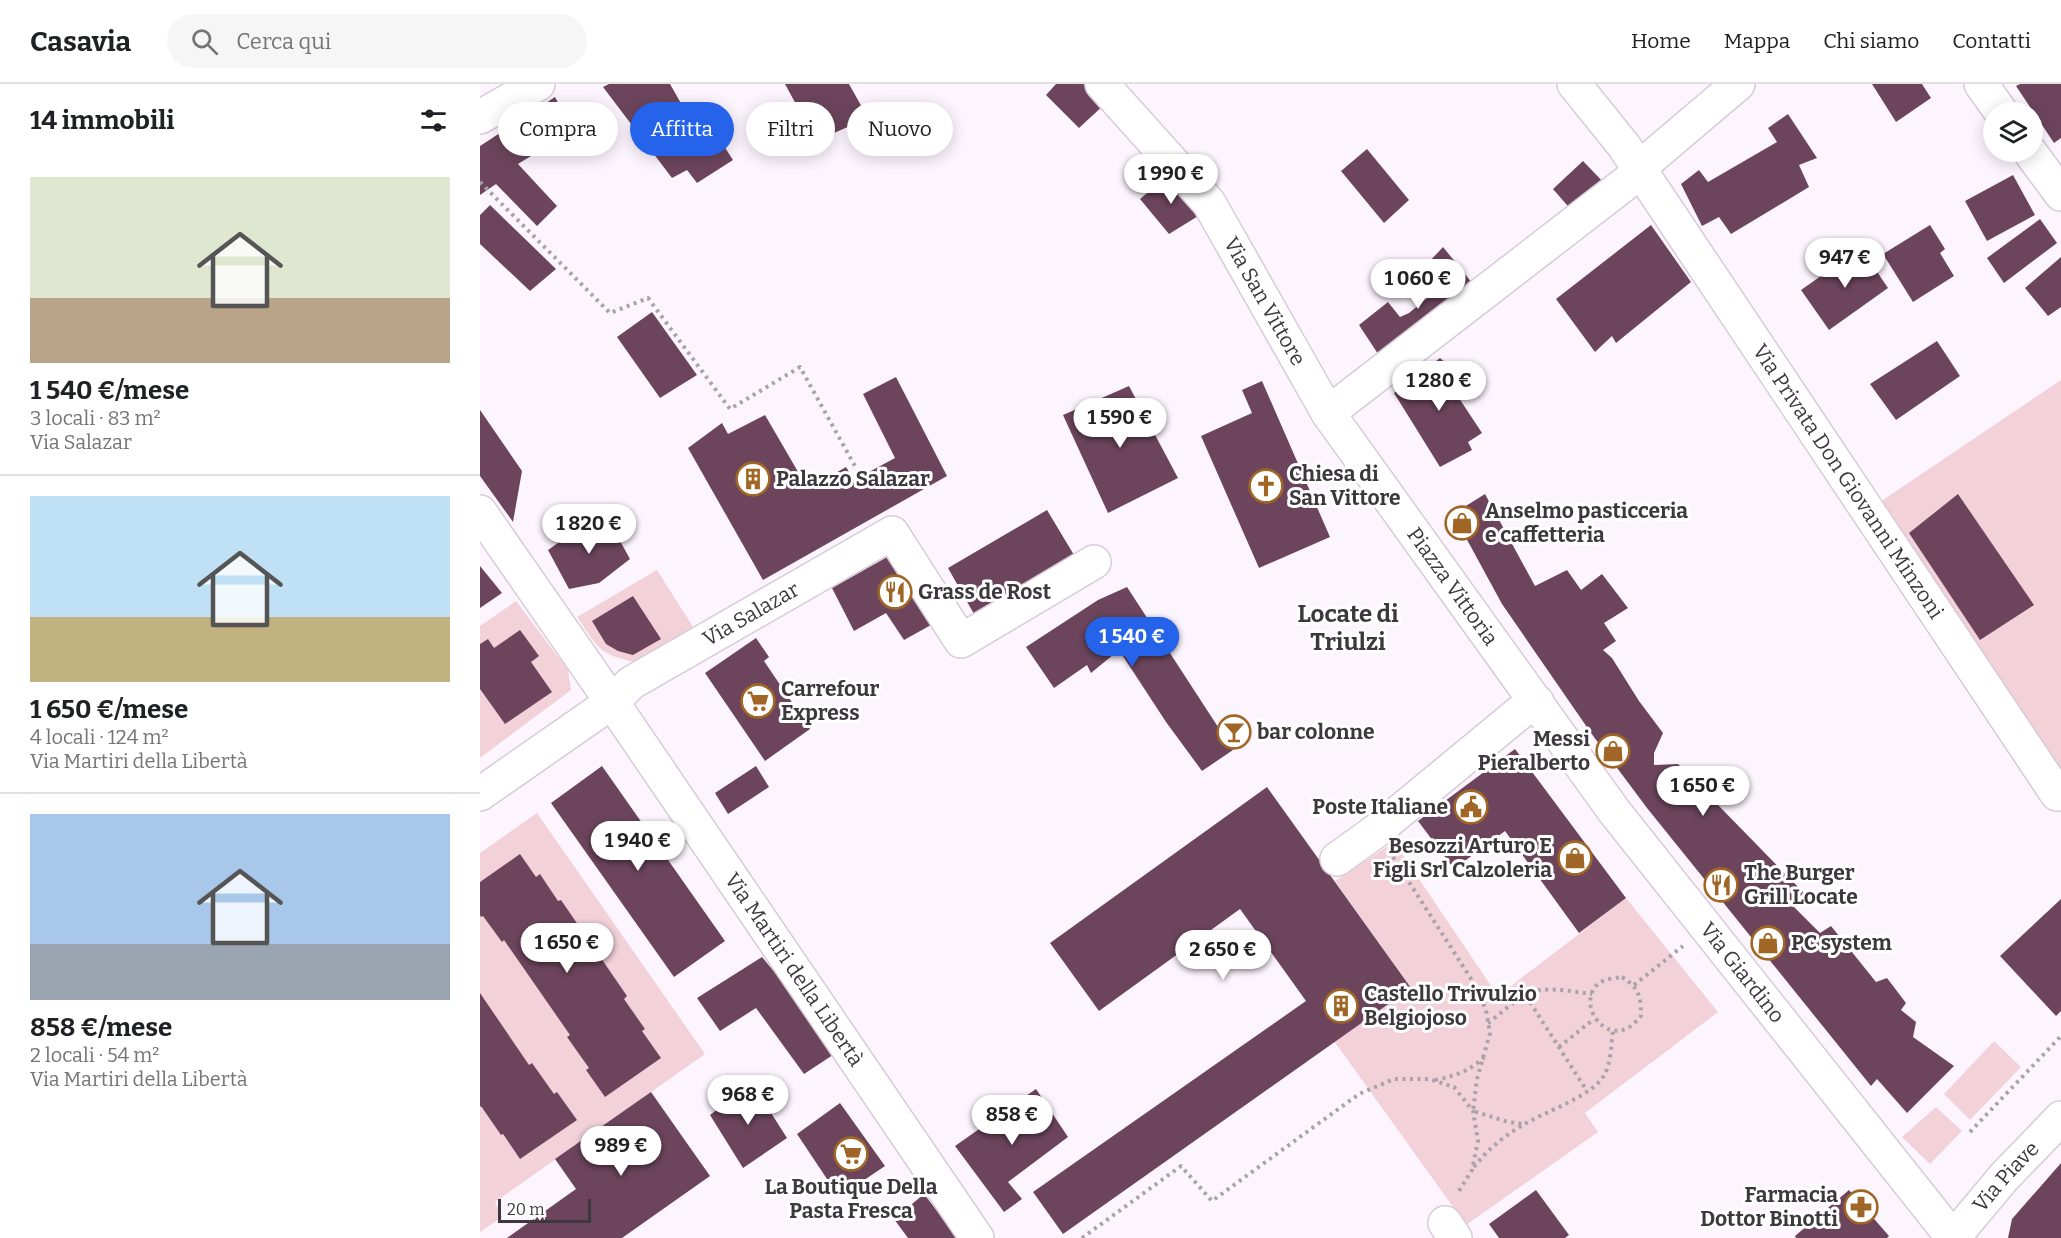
<!DOCTYPE html>
<html lang="it">
<meta charset="utf-8">
<style>
:root{--surface:#fff;--page:#f6f6f6;--text:#202124;--muted:#757577;--line:#e0e0e0;--accent:#2563eb}
body{margin:0;font-family:Bitter,serif;background:var(--page);color:var(--text);height:100vh;display:flex;flex-direction:column;font-size:22px;white-space:nowrap}
*{box-sizing:border-box;margin:0}
p{font-size:20px;color:var(--muted)}
.icon{flex:none;width:33px;height:33px;fill:none;stroke:currentColor;stroke-width:2;stroke-linecap:round;stroke-linejoin:round}
.map{position:relative;flex:1;overflow:hidden}
.drawer{display:flex;flex-direction:column;background:var(--surface);width:480px}
.drawer>*{flex:none}
.banner{position:absolute;left:18px;top:18px;width:570px;height:54px;display:flex;gap:12px}
.buttons{position:absolute;left:1503px;top:18px;display:grid;gap:12px}
.buttons a{display:grid;place-items:center;width:60px;height:60px;border-radius:50%;background:var(--surface);box-shadow:0 3px 15px #0003;font-size:30px}
.scale{position:absolute;left:18px;bottom:15px;width:93px;box-sizing:border-box;padding-left:6px;border:3px solid #3d383e;border-top:0;font-size:16px;line-height:21px;white-space:nowrap;color:#3d383e;-webkit-text-stroke:4px #fff;paint-order:stroke}
.price{position:absolute;translate:-50% -51px;padding:0 14px;border-radius:21px;background:#fff;color:#222;font-size:20px;line-height:39px;filter:drop-shadow(0 2px 3px #0008)}
.price::after{content:'';position:absolute;left:50%;top:36px;width:18px;height:14px;margin-left:-9px;background:inherit;clip-path:polygon(0 0,100% 0,50% 100%)}
.price.on{background:var(--accent);color:#fff}
ul{padding:0;list-style:none}
li{display:grid;align-content:center;gap:12px;height:318px;padding:0 30px}
li+li{border-top:2px solid var(--line)}
li span{display:grid;place-items:center;height:186px;border-radius:0px;color:#555}
li>.icon{margin-inline-start:auto}
span .icon{width:108px;height:108px;fill:#fffc;stroke-width:1}
li b{font-size:26px}
h2{display:flex;justify-content:space-between;align-items:center;height:72px;padding:0 30px;font-size:26px}
.chip{padding:0 21px;border-radius:27px;background:var(--surface);box-shadow:0 3px 15px #0003;font-size:21px;line-height:54px}
.chip.on{background:var(--accent);color:#fff}
header{display:flex;align-items:center;gap:36px;box-sizing:border-box;height:84px;padding:0 30px;background:var(--surface);border-bottom:2px solid var(--line)}
header strong{font-size:28px}
nav{display:flex;gap:33px;margin-inline-start:auto;font-size:21px}
.search{width:420px;height:54px;background:var(--page);display:flex;align-items:center;gap:15px;box-sizing:border-box;padding:0 21px;border-radius:33px;color:var(--muted);font-size:22px}
main{display:flex;flex:1;min-height:0}
.map>svg:first-child{display:block}
.green{fill:#f2d1d8}
.building{fill:#6c455c}
.lines{fill:none;stroke-linecap:round;stroke-linejoin:round}
.minor-casing{stroke:#d7cbd9;stroke-width:36}
.path{stroke:#a8a2a9;stroke-width:4;stroke-dasharray:3 4.5;stroke-linecap:butt}
.minor{stroke:#fff;stroke-width:33}
.labels{text-anchor:middle;stroke-width:6;stroke-linejoin:round;paint-order:stroke}
.street-label{font-size:21px;fill:#3d383e;stroke:#fff}
.poi-label{font-size:21px;font-weight:bold;fill:#3d383e;stroke:#fff;text-anchor:start}
.quarter-label{font-size:24px;font-weight:bold;fill:#3d383e;stroke:#fff}
</style>
<header>
<strong>Casavia</strong>
<div class="search"><svg class="icon" aria-label="search" viewBox="0 0 24 24"><circle cx="10" cy="10" r="6"/><path d="M15 15l6 6"/></svg>Cerca qui</div>
<nav><a>Home</a><a>Mappa</a><a>Chi siamo</a><a>Contatti</a></nav>
</header>
<main>
<section class="drawer">
<h2>14 immobili<svg class="icon" aria-label="filters" viewBox="0 0 24 24"><path d="M4 7h16M4 17h16"/><circle cx="9" cy="7" r="2"/><circle cx="15" cy="17" r="2"/></svg></h2>
<ul>
<li><span style="background:linear-gradient(#dfe7d0 65%,#b9a48a 0)"><svg class="icon" aria-label="home" viewBox="0 0 24 24"><path d="M3 11l9-7 9 7M6 9v11h12V9"/></svg></span><div><b>1 540 €/mese</b><p>3 locali · 83 m²</p><p>Via Salazar</p></div></li>
<li><span style="background:linear-gradient(#bfe0f5 65%,#c2b280 0)"><svg class="icon" aria-label="home" viewBox="0 0 24 24"><path d="M3 11l9-7 9 7M6 9v11h12V9"/></svg></span><div><b>1 650 €/mese</b><p>4 locali · 124 m²</p><p>Via Martiri della Libertà</p></div></li>
<li><span style="background:linear-gradient(#a9c7e8 70%,#9aa5b1 0)"><svg class="icon" aria-label="home" viewBox="0 0 24 24"><path d="M3 11l9-7 9 7M6 9v11h12V9"/></svg></span><div><b>858 €/mese</b><p>2 locali · 54 m²</p><p>Via Martiri della Libertà</p></div></li>
</ul>
</section>
<div class="map">
<svg width="1581" height="1154" viewBox="0 0 1581 1154">
<rect width="100%" height="100%" fill="#fdf5fe"/>
<path class="green" d="M1581,296V703L1394,422Z
M177,486L215,546L156,578C118,571 118,563 97,533Z
M36,517L88,586L91,606L0,674V542Z
M57,729L225,970L15,1118L22,1133L0,1148V769Z
M914,758L1018,912L1146,814L1238,928L1105,1029L1118,1048L986,1141L854,957L931,904L855,797Z
M1514,957L1541,983L1490,1036L1464,1010Z
M1456,1023L1482,1047L1450,1080L1422,1053Z"/>
<path class="building" d="M129,0H190L211,37L224,31L253,76L217,99L207,86L192,94L123,3Z
M305,0H369L388,34L336,57Z
M576,0H607L626,19L599,44L566,11Z
M1392,0H1442L1451,14L1416,38Z
M1540,0H1581V54L1574,59L1536,2Z
M75,13L87,35L59,55L64,64L38,80L77,122L57,142L16,100L0,111V62Z
M1308,30L1337,74L1319,81L1329,103L1251,150L1239,133L1222,142L1201,100L1219,86L1228,98L1297,58L1288,44Z
M887,65L929,116L904,139L861,87Z
M1103,77L1127,102L1093,128L1073,105Z
M690,90L723,129L689,150L660,115Z
M1533,91L1555,131L1507,157L1485,117Z
M10,121L76,185L50,207L0,160V131Z
M1560,135L1577,159L1524,199L1507,174Z
M1171,141L1211,198L1136,259L1132,252L1115,268L1076,215Z
M1450,141L1465,165L1460,169L1474,192L1433,218L1403,170Z
M963,163L997,205L904,279L879,241L908,218L920,233L929,229L963,201L948,179Z
M1381,164L1408,204L1349,246L1321,206Z
M1581,173V223L1568,232L1545,204Z
M172,228L217,291L180,314L137,253Z
M1457,257L1480,292L1416,336L1390,300Z
M960,274L985,295L973,305L1002,349L988,358L992,366L960,383L914,309Z
M416,293L467,392L283,496L208,364L242,339L248,350L285,331L328,405L366,383L374,396L415,374L383,310Z
M782,297L850,453L779,484L721,352L772,329L762,306Z
M649,302L698,394L628,429L583,331Z
M0,326L42,387L33,438L0,392Z
M1005,410L1055,502L1087,486L1101,506L1122,490L1148,524L1124,539L1136,557L1123,566L1132,574L1159,617L1183,649L1174,669V681L1198,680L1324,809L1311,820L1340,849L1351,842L1396,898L1407,894L1426,919L1421,926L1436,938L1433,953L1474,982L1427,1029L1397,995L1391,1002L1167,724L1111,649L1022,520L973,430Z
M1478,410L1554,521L1500,556L1429,449Z
M567,426L594,471L494,530L468,484Z
M129,437L150,475L119,499L89,505L68,466L99,444Z
M409,472L451,541L424,556L406,529L374,547L352,504Z
M0,482L22,509L0,524Z
M647,503L753,666L722,687L686,638L639,566L611,589L607,581L574,604L546,563L618,516Z
M153,512L181,555L153,571L138,567L126,560L112,537Z
M40,546L59,572L51,578L72,608L25,640L0,605V560L8,555L14,564Z
M276,554L289,573L284,577L330,645L285,677L225,589Z
M1035,665L1146,814L1099,849L1025,747L974,785L938,737Z
M122,682L245,857L194,893L71,719Z
M276,682L289,703L248,730L235,709Z
M787,703L931,904L583,1150L553,1108L826,917L760,825L619,927L570,859Z
M40,770L56,793L60,790L78,817L81,816L147,912L144,915L165,945L162,947L181,974L125,1013L106,986L109,984L87,953L90,951L24,856L22,858L3,832L1,833L0,831V798Z
M1581,815V927L1576,932L1520,872Z
M282,873L302,897L308,891L362,965L324,990L276,924L240,947L217,914Z
M0,909L49,981L52,979L74,1010L77,1008L97,1036L40,1075L23,1050L21,1051L1,1022L0,1023Z
M272,999L307,1054L263,1084L230,1031Z
M556,1005L588,1053L528,1098L542,1115L524,1128L475,1062Z
M171,1008L230,1092L142,1154H27L96,1105L75,1075Z
M360,1019L405,1082L359,1113L317,1050Z
M1581,1079V1154H1528L1532,1135Z
M1056,1106L1089,1151L1085,1154H1019L1009,1140Z
M1369,1106L1409,1152L1407,1154H1316L1315,1152Z
M444,1110L478,1154H428L414,1135Z"/>
<g class="lines">
<g class="minor-casing">
<g id="minor">
<path id="s1" d="M622,0L729,119L848,329L1134,727L1473,1154"/>
<path id="s2" d="M1094,0L1144,62L1577,710"/>
<path d="M1501,0L1521,28"/>
<path d="M0,33L58,0"/>
<path d="M1550,68L1581,110"/>
<path d="M848,329L1155,92L1159,84L1258,0"/>
<path id="s3" d="M0,428L132,618L497,1154"/>
<path id="s4" d="M0,710L132,618L151,599L412,449L481,557L614,478"/>
<path d="M857,775L896,747L1044,625L1057,618"/>
<path d="M965,1139L975,1154"/>
<path id="s5" d="M1473,1154L1524,1093L1581,1034"/>
</g>
</g>
<path class="path" d="M0,98L130,229L168,214L250,325L320,283L381,393
M913,773L995,901L1006,926L1010,949L997,995L993,1027L1028,1038L1044,1040
M1142,893C1159,904 1161,912 1161,932C1158,935 1155,939 1151,942C1125,961 1095,919 1119,899C1125,895 1135,894 1142,893Z
M1154,901L1203,862
M1046,912L1107,1007
M1008,939C1022,929 1038,912 1055,907C1073,903 1094,908 1112,910
M1079,963L1114,935
M955,996C975,992 990,987 1004,973
M1490,1048L1581,952
M994,1083C1008,1065 1024,1052 1043,1041C1064,1028 1110,1013 1123,993C1131,981 1131,961 1133,947
M602,1154L701,1082L732,1117L879,1010L914,995H949L974,1003L993,1027L998,1057L992,1086L977,1110"/>
<use href="#minor" class="minor"/>
</g>
<defs>
<g id="building-ring" transform="scale(1.725)"><circle r="9.5" fill="#fff" stroke="#a06625" stroke-width="1.5"/><path d="M-4-6H4V6H1V3H-1V6H-4ZM-2.5-4.3h1.7v1.8h-1.7ZM.8-4.3h1.7v1.8H.8ZM-2.5-1h1.7V.8h-1.7ZM.8-1h1.7V.8H.8Z" fill="#a06625"/></g>
<g id="church-ring" transform="scale(1.725)"><circle r="9.5" fill="#fff" stroke="#a06625" stroke-width="1.5"/><path d="M-1.2-6h2.4v3.5h3.3v2.4h-3.3V6h-2.4V-.1h-3.3v-2.4h3.3Z" fill="#a06625"/></g>
<g id="shop-ring" transform="scale(1.725)"><circle r="9.5" fill="#fff" stroke="#a06625" stroke-width="1.5"/><path d="M-5-2.5h2.3a2.7 3.5 0 0 1 5.4 0H5L5.5 6h-11ZM-1.5-2.5h3a1.5 2.3 0 0 0-3 0Z" fill="#a06625"/></g>
<g id="restaurant-ring" transform="scale(1.725)"><circle r="9.5" fill="#fff" stroke="#a06625" stroke-width="1.5"/><path d="M-5-6h1v4h1v-4h1v4h1v-4h1v5L-1.5 .5V6h-2V.5L-5-1ZM5-6V6H3V1.5H1.5Q1.5-4 5-6Z" fill="#a06625"/></g>
<g id="supermarket-ring" transform="scale(1.725)"><circle r="9.5" fill="#fff" stroke="#a06625" stroke-width="1.5"/><path d="M-6-5.5h2.5l.6 2H6L4.5 2H-2.5L-4.4-4H-6ZM-1.5 3.2a1.3 1.3 0 1 0 .1 0ZM3 3.2a1.3 1.3 0 1 0 .1 0Z" fill="#a06625"/></g>
<g id="bar-ring" transform="scale(1.725)"><circle r="9.5" fill="#fff" stroke="#a06625" stroke-width="1.5"/><path d="M-6-5H6L.8 .8V4.5H3.5V6h-7V4.5H-.8V.8Z" fill="#a06625"/></g>
<g id="civic-ring" transform="scale(1.725)"><circle r="9.5" fill="#fff" stroke="#a06625" stroke-width="1.5"/><path d="M-.6-6.5H3V-4.5H.6V-3L4-1V1h2V6H-6V1h2V-1L-.6-3ZM-1.2 2.5V6h2.4V2.5Z" fill="#a06625"/></g>
<g id="pharmacy-ring" transform="scale(1.725)"><circle r="9.5" fill="#fff" stroke="#a06625" stroke-width="1.5"/><path d="M-2-6h4v4h4v4h-4v4h-4v-4h-4v-4h4Z" fill="#a06625"/></g>
</defs>
<g fill-rule="evenodd">
<use href="#building-ring" x="273" y="395"/>
<use href="#church-ring" x="786" y="402"/>
<use href="#shop-ring" x="982" y="439"/>
<use href="#restaurant-ring" x="415" y="508"/>
<use href="#supermarket-ring" x="278" y="617"/>
<use href="#bar-ring" x="754" y="648"/>
<use href="#shop-ring" x="1133" y="667"/>
<use href="#civic-ring" x="991" y="723"/>
<use href="#shop-ring" x="1095" y="774"/>
<use href="#restaurant-ring" x="1241" y="801"/>
<use href="#shop-ring" x="1288" y="859"/>
<use href="#building-ring" x="861" y="922"/>
<use href="#supermarket-ring" x="371" y="1070"/>
<use href="#pharmacy-ring" x="1381" y="1123"/>
</g>
<g class="labels">
<g class="street-label">
<text dy="7" stroke="none"><textPath href="#s1" startOffset="273">Via San Vittore</textPath></text>
<text dy="7" stroke="none"><textPath href="#s2" startOffset="483">Via Privata Don Giovanni Minzoni</textPath></text>
<text dy="7" stroke="none"><textPath href="#s1" startOffset="615">Piazza Vittoria</textPath></text>
<text dy="7" stroke="none"><textPath href="#s4" startOffset="326">Via Salazar</textPath></text>
<text dy="7" stroke="none"><textPath href="#s3" startOffset="555">Via Martiri della Libertà</textPath></text>
<text dy="7" stroke="none"><textPath href="#s1" startOffset="1098">Via Giardino</textPath></text>
<text dy="7" stroke="none"><textPath href="#s5" startOffset="81">Via Piave</textPath></text>
</g>
<g class="poi-label">
<text x="809" y="397">Chiesa di<tspan x="809" dy="24">San Vittore</tspan></text>
<text x="296" y="402">Palazzo Salazar</text>
<text x="1005" y="434">Anselmo pasticceria<tspan x="1005" dy="24">e caffetteria</tspan></text>
<text x="438" y="515">Grass de Rost</text>
<text x="301" y="612">Carrefour<tspan x="301" dy="24">Express</tspan></text>
<text x="777" y="655">bar colonne</text>
<text x="1110" y="662" text-anchor="end">Messi<tspan x="1110" dy="24">Pieralberto</tspan></text>
<text x="968" y="730" text-anchor="end">Poste Italiane</text>
<text x="1072" y="769" text-anchor="end">Besozzi Arturo E<tspan x="1072" dy="24">Figli Srl Calzoleria</tspan></text>
<text x="1264" y="796">The Burger<tspan x="1264" dy="24">Grill Locate</tspan></text>
<text x="1311" y="866">PC system</text>
<text x="884" y="917">Castello Trivulzio<tspan x="884" dy="24">Belgiojoso</tspan></text>
<text x="371" y="1110" text-anchor="middle">La Boutique Della<tspan x="371" dy="24">Pasta Fresca</tspan></text>
<text x="1358" y="1118" text-anchor="end">Farmacia<tspan x="1358" dy="24">Dottor Binotti</tspan></text>
</g>
<g class="quarter-label">
<text x="868" y="538">Locate di<tspan x="868" dy="28">Triulzi</tspan></text>
</g>
</g>
</svg>
<div class="buttons">
<a><svg class="icon" aria-label="layers" viewBox="0 0 24 24"><path d="M12 4l9 5-9 5-9-5zM3 14l9 5 9-5"/></svg></a>
</div>
<div class="scale">20 m</div>
<b class="price" style="left:691px;top:121px">1 990 €</b>
<b class="price" style="left:1365px;top:205px">947 €</b>
<b class="price" style="left:938px;top:226px">1 060 €</b>
<b class="price" style="left:959px;top:328px">1 280 €</b>
<b class="price" style="left:640px;top:365px">1 590 €</b>
<b class="price" style="left:109px;top:471px">1 820 €</b>
<b class="price on" style="left:652px;top:584px">1 540 €</b>
<b class="price" style="left:1223px;top:733px">1 650 €</b>
<b class="price" style="left:158px;top:788px">1 940 €</b>
<b class="price" style="left:87px;top:890px">1 650 €</b>
<b class="price" style="left:743px;top:897px">2 650 €</b>
<b class="price" style="left:268px;top:1042px">968 €</b>
<b class="price" style="left:532px;top:1062px">858 €</b>
<b class="price" style="left:141px;top:1093px">989 €</b>
<div class="banner">
<a class="chip">Compra</a>
<a class="chip on">Affitta</a>
<a class="chip">Filtri</a>
<a class="chip">Nuovo</a>
</div>
</div>
</main>
